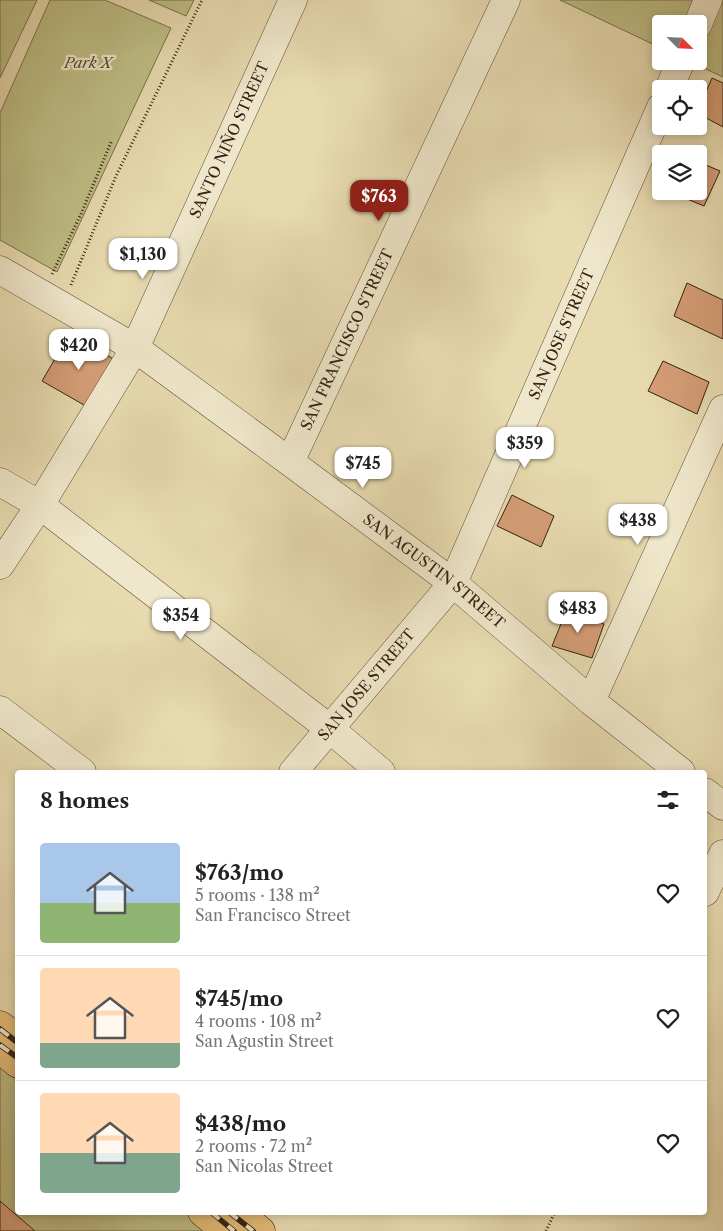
<!DOCTYPE html>
<meta charset="utf-8">
<style>
:root{--surface:#fff;--page:#f2f2f2;--text:#222;--muted:#767676;--line:#e0e0e0;--accent:#8f2418}
body{margin:0;font-family:"Libre Caslon Text",serif;background:var(--page);color:var(--text);height:100vh;display:flex;flex-direction:column;font-size:19px;white-space:nowrap}
*{box-sizing:border-box;margin:0}
p{font-size:16px;color:var(--muted)}
.icon{flex:none;width:28px;height:28px;fill:none;stroke:currentColor;stroke-width:2;stroke-linecap:round;stroke-linejoin:round}
.map{position:relative;flex:1;overflow:hidden}
.drawer{position:absolute;left:15px;top:770px;width:692px;height:445px;display:flex;flex-direction:column;background:var(--surface);border-radius:5px;box-shadow:0 2px 8px #0003}
.drawer>*{flex:none}
.needle{width:32px;rotate:114deg}
.buttons{position:absolute;left:652px;top:15px;display:grid;gap:10px}
.buttons a{display:grid;place-items:center;width:55px;height:55px;border-radius:5px;background:var(--surface);box-shadow:0 2px 8px #0003;font-size:25px}
.price{position:absolute;translate:-50% -42px;padding:0 11px;border-radius:10px;background:#fff;color:#222;font-size:16px;line-height:32px;filter:drop-shadow(0 1px 2px #0008)}
.price::after{content:'';position:absolute;left:50%;top:30px;width:15px;height:11px;margin-left:-8px;background:inherit;clip-path:polygon(0 0,100% 0,50% 100%)}
.price.on{background:var(--accent);color:#fff}
ul{padding:0;list-style:none}
li{display:flex;align-items:center;gap:15px;height:125px;padding:0 25px}
li+li{border-top:1px solid var(--line)}
li span{display:grid;place-items:center;flex:none;width:140px;height:100px;border-radius:5px;color:#555}
li>.icon{margin-inline-start:auto}
span .icon{width:60px;height:60px;fill:#fffc;stroke-width:1}
li b{font-size:21px}
h2{display:flex;justify-content:space-between;align-items:center;height:60px;padding:0 25px;font-size:21px}
.map>svg:first-child{display:block}
.green{fill:#bebd85;stroke:#79704c}
.building{fill:#d49d76;stroke:#342212}
.lines{fill:none;stroke-linecap:round;stroke-linejoin:round}
.minor-casing{stroke:#615039;stroke-width:29}
.major-casing{stroke:#342212;stroke-width:29}
.path{stroke:#342212;stroke-width:3;stroke-dasharray:1 2.5;stroke-linecap:butt}
.minor{stroke:#efe7cb;stroke-width:28}
.major{stroke:#e4bd78;stroke-width:28}
.rail-casing{stroke:#342212;stroke-width:5.5}
.rail{stroke:#efe7cb;stroke-width:4;stroke-dasharray:11;stroke-linecap:butt}
.labels{text-anchor:middle;stroke-width:4.5;stroke-linejoin:round;paint-order:stroke}
.park-label{font-size:15px;font-style:italic;fill:#56492f;stroke:#efe7cb}
.street-label{font-size:15px;fill:#342212;stroke:#efe7cb}
</style>
<div class="map">
<svg width="723" height="1231" viewBox="0 0 723 1231">
<rect width="100%" height="100%" fill="#e7daaf"/>
<filter id="stains"><feTurbulence type="fractalNoise" baseFrequency=".004" numOctaves="4"/><feColorMatrix values="0 0 0 0 .2 0 0 0 0 .09 0 0 0 0 .02 0 0 0 .5 -.17"/></filter>
<radialGradient id="worn" r=".72"><stop offset=".6" stop-color="#630" stop-opacity="0"/><stop offset="1" stop-color="#630" stop-opacity=".3"/></radialGradient>
<path class="green" d="M0,0H37L0,78Z
M50,0H105L171,28L57,272L0,240V113Z
M149,0H194L186,16Z
M560,0H695L685,24H661V48Z
M718,0H723V77L691,62L699,61V44Z
M0,1037L17,1050L18,1212L219,1213L242,1231H0Z"/>
<path class="building" d="M712,78L723,83V127L699,114V108Z
M699,162L720,171L704,206L668,191H699Z
M687,283L723,300V339L674,316Z
M70,333L115,360L91,409L42,381Z
M663,361L709,382L697,414L648,391Z
M512,495L554,516L541,547L497,526Z
M567,609L604,624L592,658L552,646Z
M0,1201L35,1231H0Z"/>
<g class="lines">
<g class="minor-casing">
<g id="minor">
<path d="M698,24L708,0"/>
<path d="M669,89L681,61"/>
<path id="s1" d="M0,270L135,348L290,462L453,583L591,701L681,772"/>
<path id="s2" d="M290,462L506,0"/>
<path d="M0,482L40,505L330,729L381,772"/>
<path id="s3" d="M0,565L40,505L135,348L293,0"/>
<path d="M591,701L723,409"/>
<path d="M0,710L82,772"/>
<path id="s4" d="M293,772L453,583L661,107"/>
<path d="M705,792L723,806"/>
<path d="M705,892L723,854"/>
</g>
</g>
<g class="major-casing">
<path id="major" d="M0,1025L18,1038
M0,1050L18,1064
M202,1212L225,1231
M238,1212L261,1231"/>
</g>
<path class="path" d="M52,274L81,214L112,140
M71,285L116,176L202,0
M546,1231L555,1212"/>
<use href="#minor" class="minor"/>
<use href="#major" class="major"/>
<g class="rail-casing">
<path id="rail" d="M0,1029L18,1043
M0,1045L18,1058
M211,1212L234,1231
M229,1212L253,1231"/>
</g>
<use href="#rail" class="rail"/>
</g>
<g class="labels">
<g class="park-label">
<text x="88" y="68">Park X</text>
</g>
<g class="street-label">
<text dy="5" stroke="none"><textPath href="#s3" startOffset="484">SANTO NIÑO STREET</textPath></text>
<text dy="5" stroke="none"><textPath href="#s4" startOffset="519">SAN JOSE STREET</textPath></text>
<text dy="5" stroke="none"><textPath href="#s2" startOffset="135">SAN FRANCISCO STREET</textPath></text>
<text dy="5" stroke="none"><textPath href="#s1" startOffset="529">SAN AGUSTIN STREET</textPath></text>
<text dy="5" stroke="none"><textPath href="#s4" startOffset="114">SAN JOSE STREET</textPath></text>
</g>
</g>
<rect width="100%" height="100%" filter="url(#stains)"/>
<rect width="100%" height="100%" fill="url(#worn)"/>
</svg>
<div class="buttons">
<a><svg class="needle" viewBox="-14 -14 28 28"><path d="M0-13l5 13h-10z" fill="#e53935"/><path d="M0 13l5-13h-10z" fill="#767676"/></svg></a>
<a><svg class="icon" aria-label="locate" viewBox="0 0 24 24"><circle cx="12" cy="12" r="6"/><path d="M12 2v4M12 18v4M2 12h4M18 12h4"/></svg></a>
<a><svg class="icon" aria-label="layers" viewBox="0 0 24 24"><path d="M12 4l9 5-9 5-9-5zM3 14l9 5 9-5"/></svg></a>
</div>
<b class="price on" style="left:379px;top:222px">$763</b>
<b class="price" style="left:143px;top:280px">$1,130</b>
<b class="price" style="left:79px;top:371px">$420</b>
<b class="price" style="left:525px;top:469px">$359</b>
<b class="price" style="left:363px;top:489px">$745</b>
<b class="price" style="left:638px;top:546px">$438</b>
<b class="price" style="left:578px;top:634px">$483</b>
<b class="price" style="left:181px;top:641px">$354</b>
<section class="drawer">
<h2>8 homes<svg class="icon" aria-label="filters" viewBox="0 0 24 24"><path d="M4 7h16M4 17h16"/><circle cx="9" cy="7" r="2"/><circle cx="15" cy="17" r="2"/></svg></h2>
<ul>
<li><span style="background:linear-gradient(#a9c7e8 60%,#8fb573 0)"><svg class="icon" aria-label="home" viewBox="0 0 24 24"><path d="M3 11l9-7 9 7M6 9v11h12V9"/></svg></span><div><b>$763/mo</b><p>5 rooms · 138 m²</p><p>San Francisco Street</p></div><svg class="icon" aria-label="heart" viewBox="0 0 24 24"><path d="M12 20l-8-8c-3-5 5-10 8-4 3-6 11-1 8 4z"/></svg></li>
<li><span style="background:linear-gradient(#ffd9b3 75%,#7fa58c 0)"><svg class="icon" aria-label="home" viewBox="0 0 24 24"><path d="M3 11l9-7 9 7M6 9v11h12V9"/></svg></span><div><b>$745/mo</b><p>4 rooms · 108 m²</p><p>San Agustin Street</p></div><svg class="icon" aria-label="heart" viewBox="0 0 24 24"><path d="M12 20l-8-8c-3-5 5-10 8-4 3-6 11-1 8 4z"/></svg></li>
<li><span style="background:linear-gradient(#ffd9b3 60%,#7fa58c 0)"><svg class="icon" aria-label="home" viewBox="0 0 24 24"><path d="M3 11l9-7 9 7M6 9v11h12V9"/></svg></span><div><b>$438/mo</b><p>2 rooms · 72 m²</p><p>San Nicolas Street</p></div><svg class="icon" aria-label="heart" viewBox="0 0 24 24"><path d="M12 20l-8-8c-3-5 5-10 8-4 3-6 11-1 8 4z"/></svg></li>
</ul>
</section>
</div>
